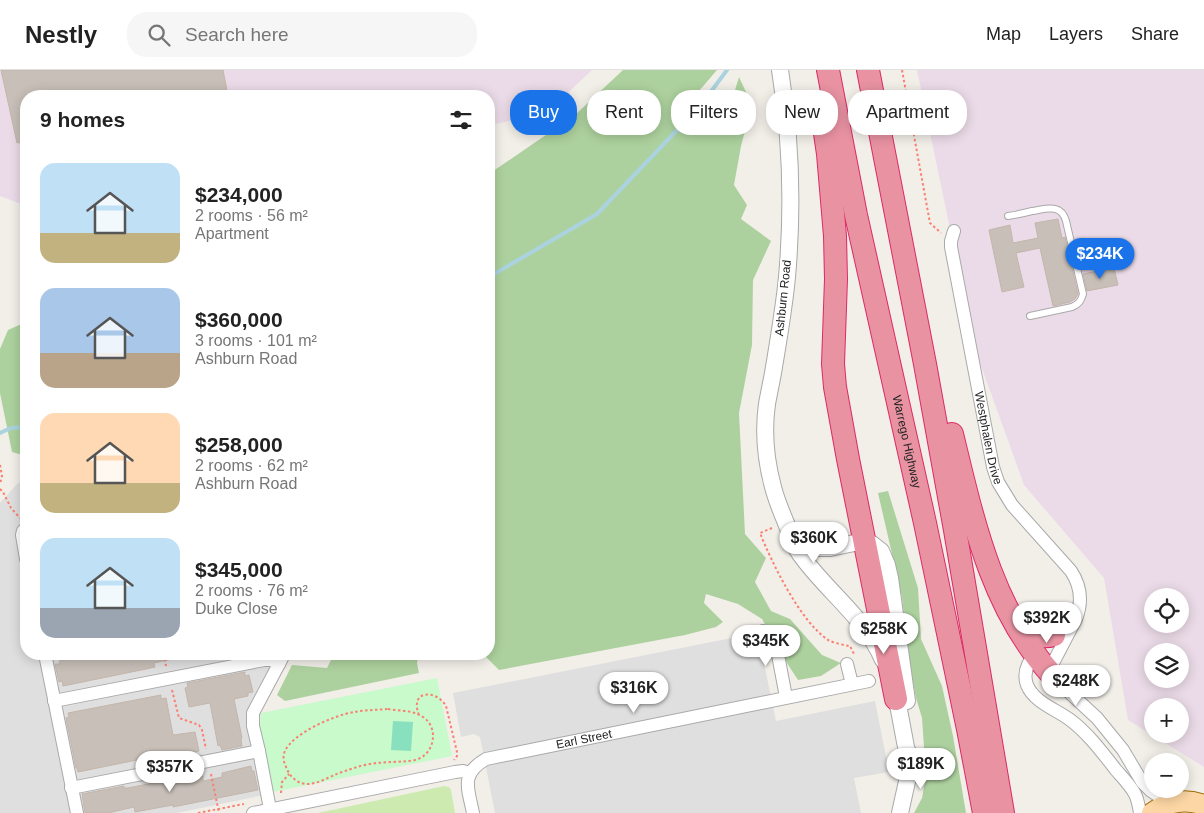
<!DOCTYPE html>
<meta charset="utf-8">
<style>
:root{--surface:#fff;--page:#f6f6f6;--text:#222;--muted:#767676;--line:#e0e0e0;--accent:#1a73e8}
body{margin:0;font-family:Arial,sans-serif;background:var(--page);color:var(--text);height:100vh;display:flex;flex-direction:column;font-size:19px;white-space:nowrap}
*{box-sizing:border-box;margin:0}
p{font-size:16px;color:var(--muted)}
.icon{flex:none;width:28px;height:28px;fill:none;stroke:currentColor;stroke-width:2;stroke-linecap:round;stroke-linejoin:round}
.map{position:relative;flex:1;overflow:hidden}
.sheet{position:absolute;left:20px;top:20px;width:475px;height:570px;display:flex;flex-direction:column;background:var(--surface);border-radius:20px;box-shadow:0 2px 12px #0003}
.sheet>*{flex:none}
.guide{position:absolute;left:510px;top:20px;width:475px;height:45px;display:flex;gap:10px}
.fabs{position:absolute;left:1144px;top:518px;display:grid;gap:10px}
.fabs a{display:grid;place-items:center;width:45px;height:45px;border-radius:50%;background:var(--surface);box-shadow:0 2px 12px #0003;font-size:25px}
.price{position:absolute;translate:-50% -42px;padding:0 11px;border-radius:18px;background:#fff;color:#222;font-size:16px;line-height:32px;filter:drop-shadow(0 1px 2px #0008)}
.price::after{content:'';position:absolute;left:50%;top:30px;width:15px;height:11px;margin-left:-8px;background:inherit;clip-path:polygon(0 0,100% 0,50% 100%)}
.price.on{background:var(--accent);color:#fff}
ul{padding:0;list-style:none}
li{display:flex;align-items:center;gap:15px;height:125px;padding:0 20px}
li span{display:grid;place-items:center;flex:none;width:140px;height:100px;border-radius:15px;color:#555}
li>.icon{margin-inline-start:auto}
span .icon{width:60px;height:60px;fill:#fffc;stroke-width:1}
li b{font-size:21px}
h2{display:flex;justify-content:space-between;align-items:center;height:60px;padding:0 20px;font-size:21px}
.pill{padding:0 18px;border-radius:20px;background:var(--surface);box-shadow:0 2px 12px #0003;font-size:18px;line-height:45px}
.pill.on{background:var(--accent);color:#fff}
header{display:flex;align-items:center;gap:30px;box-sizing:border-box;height:70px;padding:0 25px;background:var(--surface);border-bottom:1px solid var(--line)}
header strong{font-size:24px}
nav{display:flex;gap:28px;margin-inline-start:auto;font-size:18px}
.search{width:350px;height:45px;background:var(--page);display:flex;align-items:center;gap:12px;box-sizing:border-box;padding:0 18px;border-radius:20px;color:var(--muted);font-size:19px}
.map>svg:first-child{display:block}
.residential{fill:#e0dfdf}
.industrial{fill:#ebdbe8;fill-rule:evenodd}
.grass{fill:#cdebb0}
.forest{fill:#add19e}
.park{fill:#c8facc}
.pitch{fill:#88e0be}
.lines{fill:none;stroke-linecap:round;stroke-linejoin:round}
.stream{stroke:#aad3df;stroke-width:4}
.building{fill:#c7bfb8;stroke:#c4b6ab}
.service-casing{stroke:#a9a9a9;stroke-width:8}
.minor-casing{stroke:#a9a9a9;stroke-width:14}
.tertiary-casing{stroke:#a9a9a9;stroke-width:18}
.primary-casing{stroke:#a06b00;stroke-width:22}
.motorway-casing{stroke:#dc2a67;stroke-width:24}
.path{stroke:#fa8072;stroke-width:2;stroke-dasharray:2.5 2.5;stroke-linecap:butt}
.service{stroke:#fff;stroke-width:6}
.minor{stroke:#fff;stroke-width:12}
.tertiary{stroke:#fff;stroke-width:16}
.primary{stroke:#fcd6a4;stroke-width:20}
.motorway{stroke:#e892a2;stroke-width:22}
.labels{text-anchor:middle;stroke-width:4;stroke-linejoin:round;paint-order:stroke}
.street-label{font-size:12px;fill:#222;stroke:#fff}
</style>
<header>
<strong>Nestly</strong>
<div class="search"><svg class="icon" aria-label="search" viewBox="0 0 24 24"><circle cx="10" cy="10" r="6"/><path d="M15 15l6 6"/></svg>Search here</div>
<nav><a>Map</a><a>Layers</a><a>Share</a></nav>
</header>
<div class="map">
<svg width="1204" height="743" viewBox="0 0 1204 743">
<rect width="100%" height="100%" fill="#f2efe9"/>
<path class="residential" d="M26,411V584H291L263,636L260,647V656L274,723L177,743H0V433L18,413Z
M752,564L760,574L776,651L875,631L889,702L854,708L861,743H495L480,667L474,664L461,667L453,623Z"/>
<path class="industrial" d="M0,0H592L545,44L489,55V26H26V136L0,126Z
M917,0H1204V697L1128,650L1104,508L1024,415L975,279ZM1152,526H1180V554H1152ZM1152,581H1180V609H1152ZM1152,636H1180V664H1152Z"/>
<path class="grass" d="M444,716L449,717L451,720L455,743H318Z"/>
<path class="forest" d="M623,0H717L699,21L711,43L731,33L739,7L752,35L741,76L734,115L747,135L741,149L771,171L753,210L752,275L739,343L745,464L766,488L755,512L771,541L790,549L822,585L841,593L821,606L798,610L783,587L762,549L738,534L706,524L704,533L723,552L716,557L685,565L499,600L483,584H489V104L575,45Z
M26,252V386L12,382L0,323V279L8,260Z
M888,421L918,518L921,569L942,616L953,666L966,743H914L922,728L926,706L922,648L916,628L909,591L902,527L878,423Z
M334,584H419L417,593L419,603L285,631L277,625L292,595L327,598Z"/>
<path class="park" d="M437,608L452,686L273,722L260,656L261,643Z"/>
<path class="pitch" d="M393,651L413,652L411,681L391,680Z"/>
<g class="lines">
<path class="stream" d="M489,207L597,144L701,35L727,0
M0,363L11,358L26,357"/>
</g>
<path class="building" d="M1,0H223L228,26H26V71L17,73Z
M1058,149L1062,168L1065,167L1078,224L1075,229L1070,232L1053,236L1040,178L1016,183L1024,217L1002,222L989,160L1010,155L1013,173L1038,168L1035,153Z
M1114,198L1118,215L1087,221L1083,204Z
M92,584H99V586L109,584H176L177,588L154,593L155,597L146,599L63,616L62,611L59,612L55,594H60L59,591Z
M245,602V606L249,605L253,622L248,623V626L234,629L242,668L241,669L242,676L222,680L220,675L218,676L210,633L189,637L185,618L188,617L187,613Z
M656,605L661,627L651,628V624L645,626L644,623L637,625L634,614L639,613L638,608Z
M161,625V629L166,628L173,665L195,662L199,681L195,682V685L142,696L141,693H137V690L78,702L77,698H76L66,648L69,647L68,643Z
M251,696L252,701H254L258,720L173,737V735L135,742L134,737L108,743H85L82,724L124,716V718H128L163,711L164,714L203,706V711L222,707V703Z"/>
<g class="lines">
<g class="service-casing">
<path id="service" d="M1008,146C1016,145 1024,143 1032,141C1046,139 1061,133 1066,151L1083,224C1081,231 1079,234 1072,237L1030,246"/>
</g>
<g class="minor-casing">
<g id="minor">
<path id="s1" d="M954,161L951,171V177L993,397L998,412L1012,435L1071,501C1081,516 1083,531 1076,549L1053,593L1052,605L1071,624L1097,648L1123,680L1142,712L1151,721L1163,729L1171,732"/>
<path d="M26,458L23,461L22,465L26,489"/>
<path d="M763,561L778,585L786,627"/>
<path d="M1038,581C1029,590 1022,601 1027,615C1034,632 1055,639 1069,649C1087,662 1102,682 1116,700C1123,708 1130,715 1135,724C1138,730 1139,737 1140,743"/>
<path d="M45,584L77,743"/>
<path d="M847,594L852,614"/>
<path d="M54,631L264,590H271L279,594L284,584"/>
<path d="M259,681L270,739"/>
<path d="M71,718L259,681L253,656V643L279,594"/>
<path d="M253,743L455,702L463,701L470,703"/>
<path id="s2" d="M473,743C468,718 460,704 486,689L869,611"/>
</g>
</g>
<g class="tertiary-casing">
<path id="tertiary" d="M780,0C791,68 793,139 787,207C784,238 779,267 774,297C772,310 769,322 767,334C763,362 766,391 773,417C776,429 781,441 786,453C790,463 793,474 800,484C826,521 865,547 883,590
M791,460L804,473L812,477L818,478H830L864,471L872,474L881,481L887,495L890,508L907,631
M893,618L899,640L909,693
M900,743L908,707L909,683"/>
</g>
<g class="primary-casing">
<path id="primary" d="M1152,743C1168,731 1185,728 1204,735"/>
</g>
<g class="motorway-casing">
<g id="motorway">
<path id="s3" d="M828,0L856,145L925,453L968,659L984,743"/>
<path d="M868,0L925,294L955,460L1003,743"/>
<path d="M822,43L828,84L835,166L836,209L833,294L835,317L848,389L896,629"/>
<path d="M952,364C973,450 991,538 1052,605"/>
<path d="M1018,549C1027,562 1038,569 1054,565"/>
</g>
</g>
<path class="path" d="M902,0L930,153L941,163
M0,395L2,406L0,414
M0,419L3,422L11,438L20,448
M772,458L760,463C772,493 800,551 828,570C834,573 843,575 850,576L854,584
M164,584L166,596
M172,620L179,648L199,655L202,660L206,679
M388,639C400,641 413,640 423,647C440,658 434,686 415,690C398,693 382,691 365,695C356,697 348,700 339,703C329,707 318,714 307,714C298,714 290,707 287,699C284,693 282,687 285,681C293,663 335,645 354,642C365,640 376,640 388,639Z
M419,645C409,620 436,619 446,636L457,682V686L454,690
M211,704L219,743
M281,723L282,712L289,704
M198,743L244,734"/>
<use href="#service" class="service"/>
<use href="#minor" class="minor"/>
<use href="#tertiary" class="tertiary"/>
<use href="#primary" class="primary"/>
<use href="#motorway" class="motorway"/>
</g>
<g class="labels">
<g class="street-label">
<text transform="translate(783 228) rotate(-84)" y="4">Ashburn Road</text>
<text dy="4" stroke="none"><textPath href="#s1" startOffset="211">Westphalen Drive</textPath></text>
<text dy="4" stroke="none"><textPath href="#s3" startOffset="380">Warrego Highway</textPath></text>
<text dy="4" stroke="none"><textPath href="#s2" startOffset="162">Earl Street</textPath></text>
</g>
</g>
</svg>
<div class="fabs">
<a><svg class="icon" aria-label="locate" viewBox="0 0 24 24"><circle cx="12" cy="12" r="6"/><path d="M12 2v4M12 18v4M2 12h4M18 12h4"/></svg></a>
<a><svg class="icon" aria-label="layers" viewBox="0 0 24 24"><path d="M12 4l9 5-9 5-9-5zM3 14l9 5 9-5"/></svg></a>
<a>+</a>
<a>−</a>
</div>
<b class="price on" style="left:1100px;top:210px">$234K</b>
<b class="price" style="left:814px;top:494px">$360K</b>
<b class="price" style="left:1047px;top:574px">$392K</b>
<b class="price" style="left:884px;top:585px">$258K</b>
<b class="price" style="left:766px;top:597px">$345K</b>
<b class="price" style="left:1076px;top:637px">$248K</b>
<b class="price" style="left:634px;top:644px">$316K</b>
<b class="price" style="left:921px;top:720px">$189K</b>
<b class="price" style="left:170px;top:723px">$357K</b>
<div class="guide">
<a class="pill on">Buy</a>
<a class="pill">Rent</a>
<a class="pill">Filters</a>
<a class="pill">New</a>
<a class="pill">Apartment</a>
</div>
<section class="sheet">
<h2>9 homes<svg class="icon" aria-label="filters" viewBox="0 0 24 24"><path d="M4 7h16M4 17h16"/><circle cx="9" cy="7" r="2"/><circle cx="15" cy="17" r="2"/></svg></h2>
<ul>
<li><span style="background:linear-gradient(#bfe0f5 70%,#c2b280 0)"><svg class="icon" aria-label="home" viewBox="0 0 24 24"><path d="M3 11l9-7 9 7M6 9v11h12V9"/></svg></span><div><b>$234,000</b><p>2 rooms · 56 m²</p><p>Apartment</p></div></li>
<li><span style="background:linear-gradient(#a9c7e8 65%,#b9a48a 0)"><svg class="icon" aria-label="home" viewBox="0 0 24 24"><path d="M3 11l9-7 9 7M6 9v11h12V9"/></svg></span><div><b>$360,000</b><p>3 rooms · 101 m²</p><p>Ashburn Road</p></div></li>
<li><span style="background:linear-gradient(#ffd9b3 70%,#c2b280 0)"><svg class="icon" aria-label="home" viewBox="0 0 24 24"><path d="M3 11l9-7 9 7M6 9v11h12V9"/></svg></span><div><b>$258,000</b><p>2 rooms · 62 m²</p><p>Ashburn Road</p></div></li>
<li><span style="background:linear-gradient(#bfe0f5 70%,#9aa5b1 0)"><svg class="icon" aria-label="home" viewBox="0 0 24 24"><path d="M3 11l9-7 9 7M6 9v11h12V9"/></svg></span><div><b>$345,000</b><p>2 rooms · 76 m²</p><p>Duke Close</p></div></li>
</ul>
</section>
</div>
